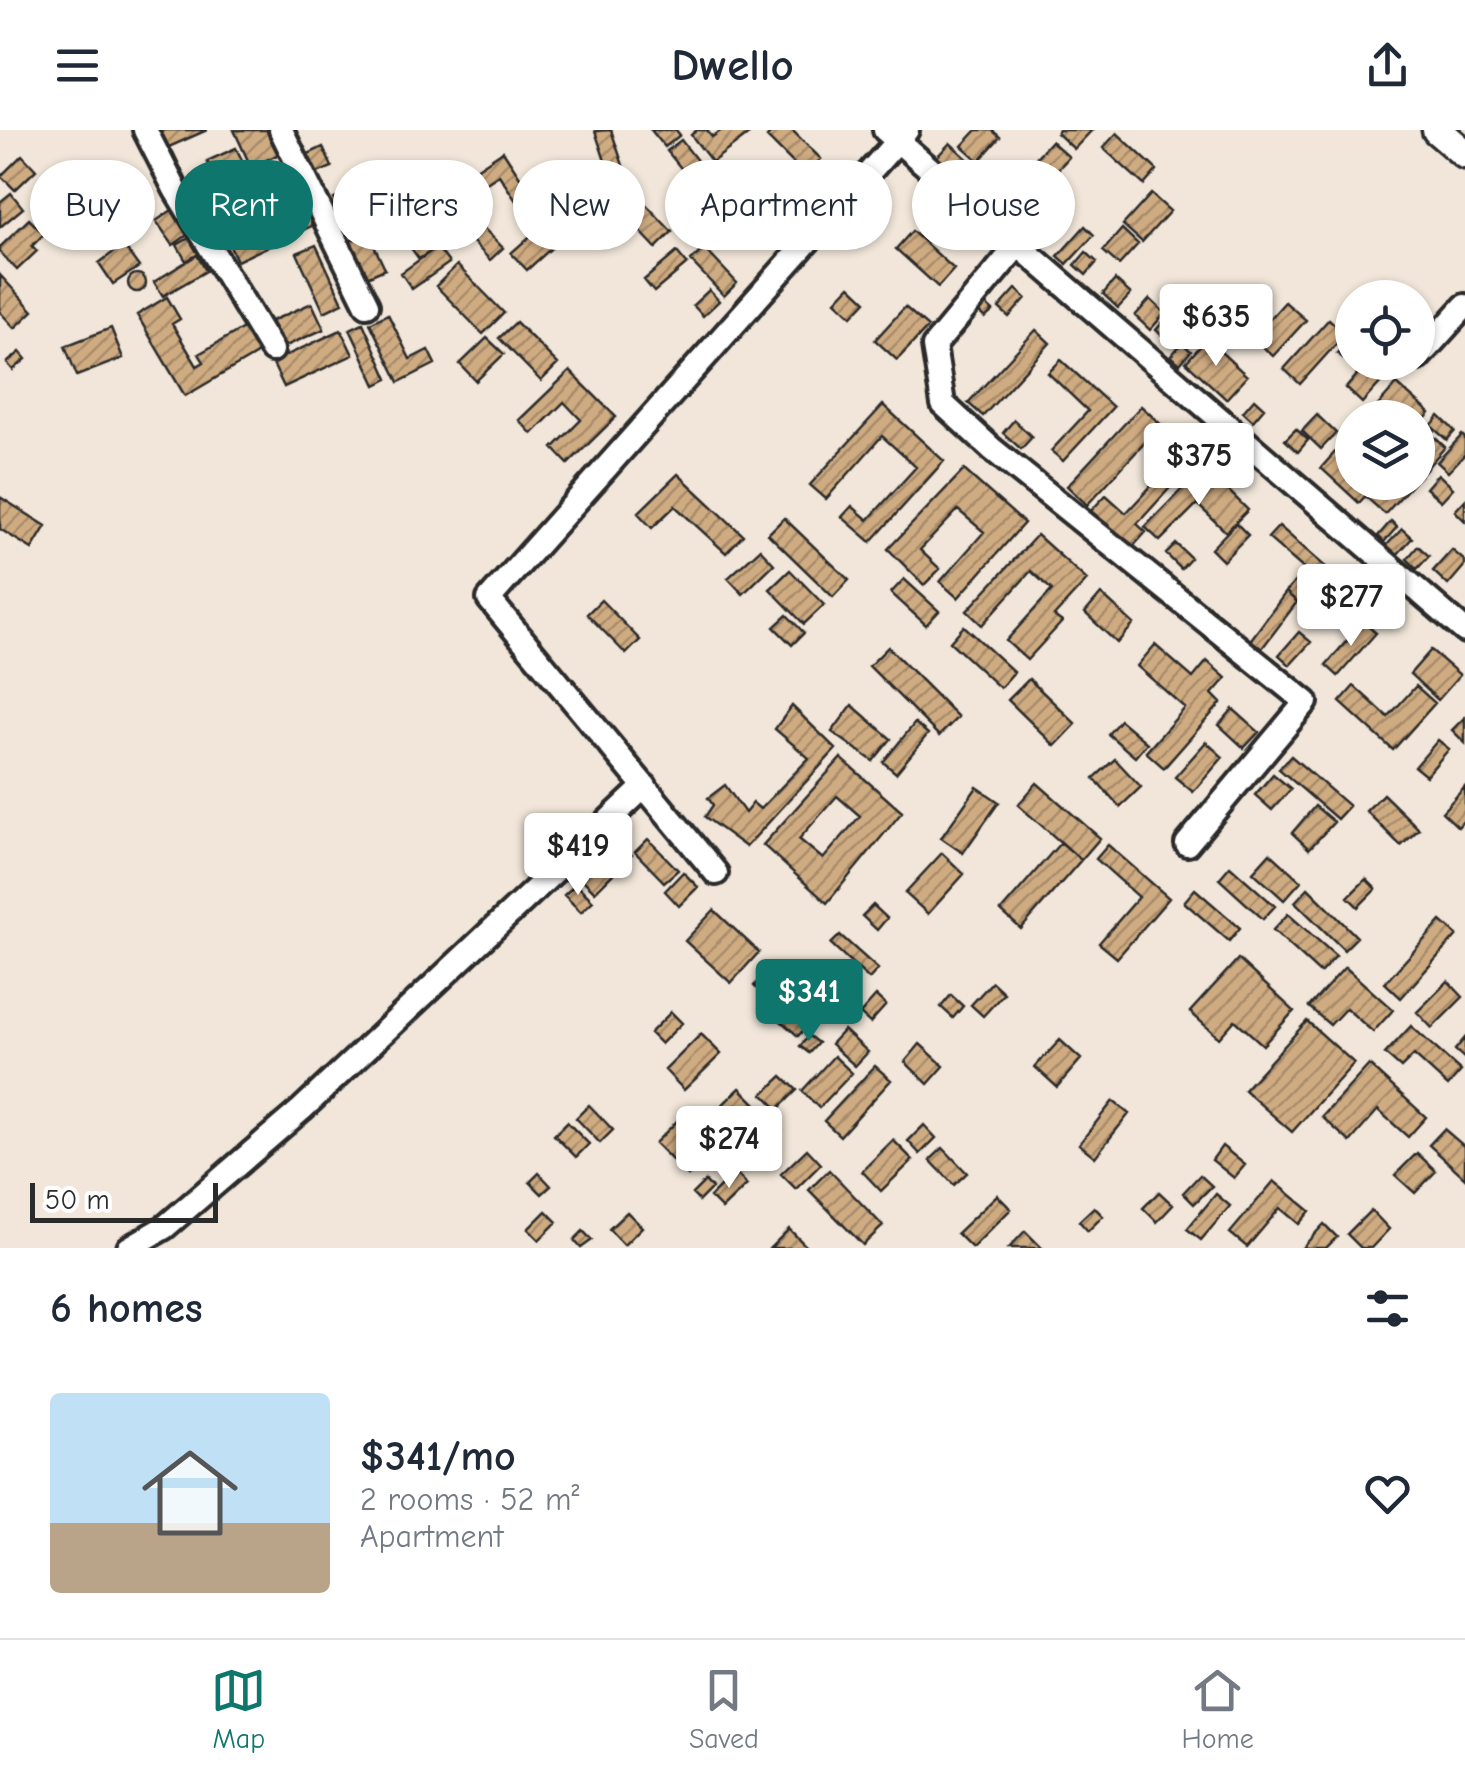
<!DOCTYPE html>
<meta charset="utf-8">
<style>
:root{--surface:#fff;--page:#f6f6f7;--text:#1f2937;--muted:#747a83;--line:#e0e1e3;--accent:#0f766e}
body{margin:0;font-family:"Comic Neue",sans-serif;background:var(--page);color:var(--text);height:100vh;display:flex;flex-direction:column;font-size:38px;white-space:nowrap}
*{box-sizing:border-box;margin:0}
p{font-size:32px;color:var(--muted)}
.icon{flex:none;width:55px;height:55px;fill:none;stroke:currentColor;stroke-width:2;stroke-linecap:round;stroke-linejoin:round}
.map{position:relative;height:1118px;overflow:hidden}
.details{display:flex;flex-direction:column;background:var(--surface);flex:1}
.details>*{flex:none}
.hud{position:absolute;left:30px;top:30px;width:1405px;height:90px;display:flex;gap:20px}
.controls{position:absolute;left:1335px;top:150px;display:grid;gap:20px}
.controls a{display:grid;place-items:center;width:100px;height:100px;border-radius:50%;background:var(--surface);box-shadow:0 2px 8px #0004;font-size:50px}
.scale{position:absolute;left:30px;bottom:25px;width:188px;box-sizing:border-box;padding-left:10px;border:5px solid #2b2b2b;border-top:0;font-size:28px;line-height:35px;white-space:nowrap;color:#2b2b2b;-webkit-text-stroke:8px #fff;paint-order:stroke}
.price{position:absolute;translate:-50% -85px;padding:0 22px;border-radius:10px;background:#fff;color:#222;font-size:32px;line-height:65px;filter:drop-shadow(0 2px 5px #0008)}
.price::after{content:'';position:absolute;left:50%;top:60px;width:30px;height:22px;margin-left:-15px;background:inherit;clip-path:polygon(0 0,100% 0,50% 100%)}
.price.current{background:var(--accent);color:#fff}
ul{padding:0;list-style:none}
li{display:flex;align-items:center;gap:30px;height:250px;padding:0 50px}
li+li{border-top:2px solid var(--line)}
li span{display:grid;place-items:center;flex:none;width:280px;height:200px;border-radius:10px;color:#555}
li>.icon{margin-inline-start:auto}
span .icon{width:120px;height:120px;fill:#fffc;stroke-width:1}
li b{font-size:42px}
h2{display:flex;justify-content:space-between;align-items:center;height:120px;padding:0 50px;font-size:42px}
.tag{padding:0 35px;border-radius:45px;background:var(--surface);box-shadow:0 2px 8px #0004;font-size:35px;line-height:90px}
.tag.current{background:var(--accent);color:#fff}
header{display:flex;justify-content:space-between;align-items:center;height:130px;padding:0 50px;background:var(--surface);font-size:45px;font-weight:700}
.menu{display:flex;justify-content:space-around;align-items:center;height:140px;border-top:2px solid var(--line);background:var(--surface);font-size:28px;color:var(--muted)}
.menu a{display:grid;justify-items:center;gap:5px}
.menu .current{color:var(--accent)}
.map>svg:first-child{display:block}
.building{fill:url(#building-hatch);stroke:#2b2b2b;stroke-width:2.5;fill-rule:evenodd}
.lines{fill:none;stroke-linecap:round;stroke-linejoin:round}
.minor-casing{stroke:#2b2b2b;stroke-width:30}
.tertiary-casing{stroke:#2b2b2b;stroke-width:35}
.minor{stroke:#fff;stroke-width:22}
.tertiary{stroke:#fff;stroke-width:28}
</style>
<header><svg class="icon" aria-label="menu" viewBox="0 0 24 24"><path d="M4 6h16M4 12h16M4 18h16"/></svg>Dwello<svg class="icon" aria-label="share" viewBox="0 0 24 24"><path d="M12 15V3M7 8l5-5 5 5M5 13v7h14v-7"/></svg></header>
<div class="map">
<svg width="1465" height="1118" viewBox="0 0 1465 1118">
<defs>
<pattern id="building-hatch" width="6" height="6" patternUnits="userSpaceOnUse" patternTransform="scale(2.5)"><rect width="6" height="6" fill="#cfab81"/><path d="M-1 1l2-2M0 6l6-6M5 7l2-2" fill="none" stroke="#a88b6a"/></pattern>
</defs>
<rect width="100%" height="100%" fill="#f1e6d9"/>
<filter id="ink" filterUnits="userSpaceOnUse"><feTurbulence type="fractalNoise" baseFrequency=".01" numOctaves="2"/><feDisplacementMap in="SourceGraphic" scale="20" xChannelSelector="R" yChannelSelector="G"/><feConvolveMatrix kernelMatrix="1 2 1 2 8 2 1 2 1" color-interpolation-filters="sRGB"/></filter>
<g filter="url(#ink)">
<path class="building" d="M157,0H207L160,21Z
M234,0H274L284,22L251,37Z
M611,0L630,56L607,75L598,64L612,52L595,1Z
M651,0H676L680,5L665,17Z
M697,0H707L712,7L722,0H754L712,32L691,5Z
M774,0H792L821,29L805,45L767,7Z
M977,0H992L1000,7L979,31L962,16Z
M1059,0H1092L1074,19L1057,3Z
M1117,3L1157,40L1144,55L1103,18Z
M681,10L702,37L689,48L667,21Z
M1051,11L1069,27L1040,59L1022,43Z
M950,13L986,46L972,62L936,28Z
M323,17L332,37L315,44L306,25Z
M236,18L249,44L220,57L207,31Z
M503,21L548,90L552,86L568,103L527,140L511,123L536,101L499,45L441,82L433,68Z
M173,22L187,51L178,55L164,26Z
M22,25L36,40L15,60L1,46Z
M1003,34L1022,51L1004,72L984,54Z
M290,39L316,94L237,131L211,75Z
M378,49L387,69L343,89L334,69Z
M11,63L23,78L0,97V72Z
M583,64L599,84L575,103L559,84Z
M1151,64L1170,81L1142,112L1123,95Z
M641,69L672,102L656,118L625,85Z
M460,74L503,118L490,130L448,86Z
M1060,75L1070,85L1055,101L1045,91Z
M172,80L189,104L173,115L156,91Z
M29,89L44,104L32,116L37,121L17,140L0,122V117Z
M418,90L437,117L419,129L400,103Z
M1085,96L1094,105L1067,134L1058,126Z
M1122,99L1138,114L1119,135L1103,121Z
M912,101L954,139L938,157L896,119Z
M368,103L385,139L362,149L345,113Z
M191,107L200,123L186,131L177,115Z
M123,115L139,137L113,154L99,133Z
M316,115L343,173L324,182L297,123Z
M437,117L449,133L412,159L401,143Z
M704,118L737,153L724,166L691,131Z
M677,122L687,134L654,162L644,150Z
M1086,122L1097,132L1086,145L1075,135Z
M197,125L206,141L163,166L154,152Z
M457,135L504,183L483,204L436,156Z
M128 153a9 9 0 1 1 18 0a9 9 0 1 1-18 0Z
M0,145L33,181L15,198L0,182Z
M1115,150L1131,164L1118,178L1103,164Z
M850,156L866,171L852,186L836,171Z
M1230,156L1252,177L1235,195L1213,175Z
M1016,159L1026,168L1009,187L999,178Z
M709,160L719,171L703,186L693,175Z
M167,167L180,189L172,194L197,236L204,232L199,224L245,197L260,222L185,266L137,185Z
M1150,169L1165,183L1150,200L1135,186Z
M983,172L993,181L985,188L976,180Z
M1285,172L1306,190L1273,226L1253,208Z
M312,173L324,199L279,219L267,193Z
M905,177L928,197L897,230L875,210Z
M1173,181L1186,192L1168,211L1156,200Z
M388,184L410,229L428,220L435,234L399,252L370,193Z
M1210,184L1234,206L1225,216L1200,194Z
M1329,189L1345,204L1300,254L1284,239Z
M516,192L558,234L541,251L499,208Z
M363,193L388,249L376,255L350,199Z
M111,198L123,228L77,246L65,216Z
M341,200L353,225L284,257L272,232Z
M1036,200L1050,213L983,286L968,273Z
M487,208L504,224L476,251L460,234Z
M1350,208L1353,232L1351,235L1337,223Z
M1207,209L1247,246L1226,269L1186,232Z
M1182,213L1191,221L1180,234L1171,226Z
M20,222L26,229L13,240L7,233Z
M1061,230L1113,277L1063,331L1051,321L1088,281L1048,243Z
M1368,232H1384L1392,240L1362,273L1346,258Z
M570,241L616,287L568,334L553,318L581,290L564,272L532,304L519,290Z
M1397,254L1430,283L1418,297V288H1367Z
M1254,269L1264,278L1253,291L1243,282Z
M883,275L944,331L871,412L842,387L852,376L868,390L916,337L882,306L826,369L810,355Z
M1141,276L1197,328L1137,394L1146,402L1130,420L1089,383L1106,365L1126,383L1176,329L1151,306L1087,375L1067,356Z
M1317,285L1336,303L1321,319L1302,301Z
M1439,286L1455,301L1447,310L1431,296Z
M1014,290L1032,307L1021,319L1003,303Z
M1296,299L1308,310L1298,322L1285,310Z
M1428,301L1445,317L1418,348V313Z
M1352,303V352L1375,355L1359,373L1321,338Z
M1462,305L1465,308V324L1448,342L1437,332Z
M964,340L1024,393L958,468L940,452L984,402L958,380L920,420L940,439L924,455L888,419Z
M678,344L743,405L726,423L675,376L652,398L638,383Z
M1438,344L1453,358L1441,371L1426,358Z
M1192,349L1205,362L1217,349L1248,380L1226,402L1197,374L1160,411L1145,397Z
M1381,352H1414L1385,384L1367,368Z
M0,367L46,396L32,419L0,399Z
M1465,370V391L1455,381Z
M784,388L849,450L833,467L768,404Z
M1391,391L1397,397L1384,412L1378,406Z
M1236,393L1248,405L1223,431L1211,419Z
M1279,396L1329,440L1297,472L1286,462L1305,440L1268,408Z
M1402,399L1412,408L1396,426L1386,416Z
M1037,405L1087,450L1054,486L1062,492L1027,530L1006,511L1052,460L1031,441L982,495L967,481Z
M1176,414L1191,428L1181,439L1166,424Z
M1418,416L1429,426L1417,439L1407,429Z
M760,419L774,434L743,464L728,448Z
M1452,420L1465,431V435L1448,455L1433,441Z
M790,440L824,475L804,494L770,459Z
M904,449L939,481L926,495L891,463Z
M1286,462L1297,472L1260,521L1249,512Z
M1101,464L1134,494L1117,513L1085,483Z
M1335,469L1355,486L1344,499L1324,481Z
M601,470L640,510L626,524L587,484Z
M787,485L804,503L792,515L774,497Z
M1363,492L1376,503L1338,546L1326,535Z
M964,496L1014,542L1000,558L950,512Z
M1299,502L1311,512L1290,535L1279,525Z
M1155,515L1193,548L1207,531L1226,548L1212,564L1221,573L1164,638L1146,622L1185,578L1137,536Z
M888,517L958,587L939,606L869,536Z
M1431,520L1460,545L1438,570L1410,544Z
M1029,549L1076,594L1055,616L1008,570Z
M1354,556L1388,587L1416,556L1435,573L1393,620L1340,572Z
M852,575L891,609L873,631L832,602Z
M792,576L836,619L746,717L705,687L713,675L708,668L725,655L745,683L753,673L760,679L809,628L775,599Z
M1233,579L1259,602L1244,618L1219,595Z
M1465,587V613L1452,600Z
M1120,590L1147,613L1135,627L1108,604Z
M915,593L928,604L896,643L883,632Z
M1438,610L1449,619L1426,646L1415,637Z
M1206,612L1223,627L1193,662L1175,647Z
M1291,626L1349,676L1337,689L1279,639Z
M841,628L902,682L827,773L763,715ZM837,666L860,686L823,729L799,709Z
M1115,629L1141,657L1120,677L1094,648Z
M1273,644L1291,659L1272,680L1255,665Z
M1037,653L1100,708L1081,730L1018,675Z
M977,657L999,672L963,723L941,708Z
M1465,657V689L1458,697L1442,682Z
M1383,664L1419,699L1401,716L1366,681Z
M1315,676L1334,692L1309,719L1292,703Z
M648,709L678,740L664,752L635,722Z
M619,712L632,725L595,762L582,749Z
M1061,712L1081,730L1021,799L1001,781Z
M1108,715L1169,768L1117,828L1099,813L1139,767L1096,729Z
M942,723L964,744L928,784L905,763Z
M1270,723L1301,751L1284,770L1253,742Z
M1230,736L1275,776L1263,789L1219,749Z
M683,742L698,757L679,776L665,761Z
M1366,749L1376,759L1358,777L1348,767Z
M576,754L593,771L581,782L564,765Z
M1308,758L1357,807L1344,820L1295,772Z
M1195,759L1240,798L1229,811L1184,772Z
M873,775L887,788L877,800L862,786Z
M714,780L759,822L731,853L685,811Z
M1288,784L1336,826L1320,843L1273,800Z
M1441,791L1457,805L1401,868L1385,853Z
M840,805L878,839L869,849L831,814Z
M1238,829L1294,881L1263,915L1235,890L1219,908L1190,882Z
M773,835L791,851L772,873L754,856Z
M1345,837L1393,880L1373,902L1346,878L1330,895L1309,877Z
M842,845L854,856L844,867L832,856Z
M1448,851L1463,867L1432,898L1417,882Z
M992,852L1004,863L983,886L971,875Z
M797,862L820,882L798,906L775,886Z
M951,865L963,876L953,888L941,877Z
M876,866L886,875L870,893L860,884Z
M671,882L682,893L661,914L650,903Z
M1307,891L1354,933L1292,1002L1244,960Z
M1411,896L1461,941L1448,956L1414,925L1401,938L1385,924Z
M844,900L868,922L855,936L831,914Z
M701,904L721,924L684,960L665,940Z
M809,906L818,913L809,923L800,916Z
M1465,908V929L1455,920Z
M1060,910L1081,929L1057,957L1035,937Z
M920,914L944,936L928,954L905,932Z
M834,926L852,943L819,978L802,961Z
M1369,935L1426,987L1408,1007L1378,980L1350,1012L1322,987Z
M875,936L891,950L840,1006L824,991Z
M782,946L797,960L778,979L763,964Z
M740,958L782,1000L762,1021L719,978Z
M1113,971L1129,984L1095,1027L1079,1014Z
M589,975L613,1000L600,1013L576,988Z
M682,986L714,1020L688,1046L655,1013Z
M567,992L589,1014L576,1027L554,1005Z
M924,995L936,1008L920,1024L908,1011Z
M1444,999L1465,1017V1048L1429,1015Z
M893,1010L913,1030L881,1061L862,1041Z
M1222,1016L1245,1035L1234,1048L1212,1030Z
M943,1018L967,1043L954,1055L930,1030Z
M807,1019L821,1034L796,1059L781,1044Z
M1417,1023L1436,1041L1415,1063L1395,1045Z
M829,1040L883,1096L863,1115L809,1060Z
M735,1042L747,1055L722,1079L710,1067Z
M539,1043L551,1056L542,1064L530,1052Z
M1200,1045L1212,1056L1194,1074L1183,1063Z
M705,1051L712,1058L699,1071L692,1064Z
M1274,1051L1310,1081L1299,1094L1280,1078L1247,1117L1230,1103Z
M1159,1062L1173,1075L1157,1092L1143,1078Z
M1216,1064L1230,1076L1201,1110L1187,1099Z
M997,1065L1011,1079L972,1118L957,1103Z
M1094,1077L1103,1086L1088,1101L1079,1091Z
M1371,1080L1389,1099L1371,1118H1361L1347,1104Z
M546,1081L557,1092L539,1110L528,1099Z
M627,1082L642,1097L624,1115L609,1099Z
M1324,1094L1337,1107L1326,1118H1302Z
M789,1099L808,1118H770Z
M583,1101L592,1110L581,1118L574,1110Z
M1025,1101L1042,1118H1009Z"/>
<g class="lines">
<g class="minor-casing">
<path id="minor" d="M145,0L175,59L272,220
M281,0L367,175
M885,0L1465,501
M1017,116L934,216L943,274L992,319L1306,572L1187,714
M1418,228L1465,176
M716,743L489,469L907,0
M129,1118L165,1097L302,979L645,656"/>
</g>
<g class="tertiary-casing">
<path id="tertiary" d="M1437,0L1465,24"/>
</g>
<use href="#minor" class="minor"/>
<use href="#tertiary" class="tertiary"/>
</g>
</g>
</svg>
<div class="controls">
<a><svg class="icon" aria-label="locate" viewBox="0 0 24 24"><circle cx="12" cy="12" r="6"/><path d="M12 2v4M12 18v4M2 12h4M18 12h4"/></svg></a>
<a><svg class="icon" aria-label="layers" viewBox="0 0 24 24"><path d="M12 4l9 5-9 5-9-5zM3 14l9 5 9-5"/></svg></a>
</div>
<div class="scale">50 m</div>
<b class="price" style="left:1216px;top:239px">$635</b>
<b class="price" style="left:1199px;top:378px">$375</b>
<b class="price" style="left:1351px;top:519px">$277</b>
<b class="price" style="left:578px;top:768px">$419</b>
<b class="price current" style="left:809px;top:914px">$341</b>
<b class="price" style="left:729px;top:1061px">$274</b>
<div class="hud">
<a class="tag">Buy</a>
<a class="tag current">Rent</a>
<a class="tag">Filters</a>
<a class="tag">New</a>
<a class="tag">Apartment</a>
<a class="tag">House</a>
</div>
</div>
<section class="details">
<h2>6 homes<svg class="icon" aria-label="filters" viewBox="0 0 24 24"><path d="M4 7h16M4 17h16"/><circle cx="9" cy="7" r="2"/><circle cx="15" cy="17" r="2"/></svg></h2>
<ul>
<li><span style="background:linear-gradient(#bfe0f5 65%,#b9a48a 0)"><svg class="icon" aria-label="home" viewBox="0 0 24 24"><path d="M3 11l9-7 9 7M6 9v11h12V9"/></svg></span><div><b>$341/mo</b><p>2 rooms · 52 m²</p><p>Apartment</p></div><svg class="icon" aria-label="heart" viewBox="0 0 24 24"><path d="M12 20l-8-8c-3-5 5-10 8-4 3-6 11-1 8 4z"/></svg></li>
</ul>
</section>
<nav class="menu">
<a class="current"><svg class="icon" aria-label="map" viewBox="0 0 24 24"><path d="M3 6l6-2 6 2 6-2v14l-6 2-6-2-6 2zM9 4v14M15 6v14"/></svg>Map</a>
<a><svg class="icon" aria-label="saved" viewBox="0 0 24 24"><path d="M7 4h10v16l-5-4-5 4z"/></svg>Saved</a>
<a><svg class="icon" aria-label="home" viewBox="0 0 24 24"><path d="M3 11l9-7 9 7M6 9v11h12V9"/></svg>Home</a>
</nav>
